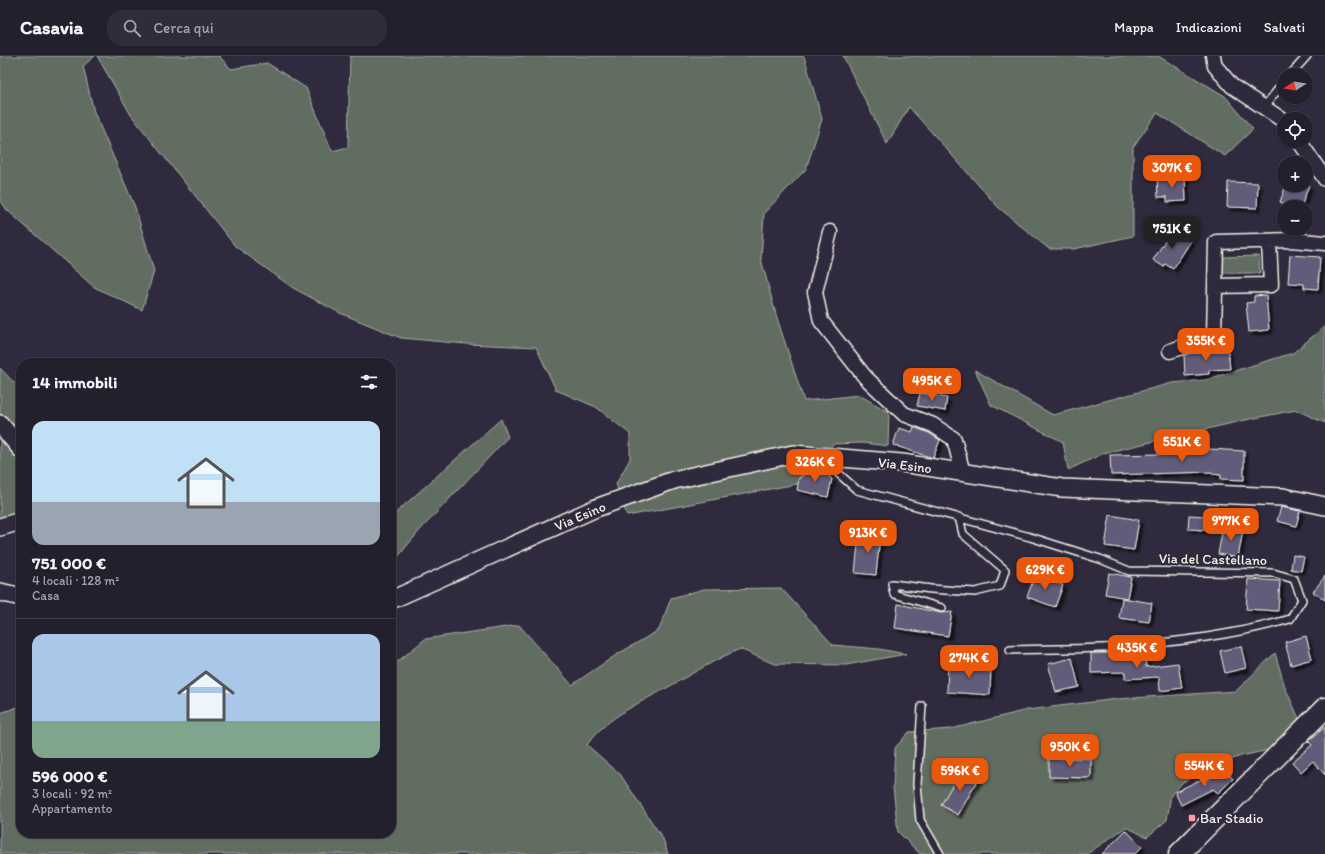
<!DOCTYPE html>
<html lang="it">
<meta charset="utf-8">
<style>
:root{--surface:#23202e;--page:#2f2d3a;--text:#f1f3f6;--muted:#a3a3aa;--line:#403e4a;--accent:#ea580c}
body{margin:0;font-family:Itim,sans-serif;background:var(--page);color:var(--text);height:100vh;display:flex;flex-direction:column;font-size:15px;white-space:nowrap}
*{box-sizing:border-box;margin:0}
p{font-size:13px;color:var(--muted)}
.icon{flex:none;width:22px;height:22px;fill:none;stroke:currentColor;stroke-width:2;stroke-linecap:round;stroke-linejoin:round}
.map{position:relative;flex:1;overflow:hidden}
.side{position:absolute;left:16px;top:302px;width:380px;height:480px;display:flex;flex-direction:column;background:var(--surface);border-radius:16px;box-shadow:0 1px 3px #0004,0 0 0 1px var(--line)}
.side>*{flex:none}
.needle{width:26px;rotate:258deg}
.buttons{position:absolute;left:1277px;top:12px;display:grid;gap:8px}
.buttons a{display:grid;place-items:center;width:36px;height:36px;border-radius:50%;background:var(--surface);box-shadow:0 1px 3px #0004,0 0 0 1px var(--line);font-size:20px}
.price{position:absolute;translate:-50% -34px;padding:0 9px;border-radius:8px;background:var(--accent);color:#fff;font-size:13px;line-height:26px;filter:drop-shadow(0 1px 2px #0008)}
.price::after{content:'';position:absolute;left:50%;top:24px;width:12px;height:9px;margin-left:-6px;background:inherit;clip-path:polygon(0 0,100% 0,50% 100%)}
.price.current{background:#222;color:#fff}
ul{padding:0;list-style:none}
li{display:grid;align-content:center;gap:8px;height:212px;padding:0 16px}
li+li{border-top:1px solid var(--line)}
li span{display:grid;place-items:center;height:124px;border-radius:12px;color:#555}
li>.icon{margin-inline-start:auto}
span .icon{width:72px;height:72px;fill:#fffc;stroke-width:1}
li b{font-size:17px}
h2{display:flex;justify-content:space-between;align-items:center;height:48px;padding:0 16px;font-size:17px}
header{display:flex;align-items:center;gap:24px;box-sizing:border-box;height:56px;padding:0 20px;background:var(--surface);border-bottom:1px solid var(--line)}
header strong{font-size:19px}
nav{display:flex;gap:22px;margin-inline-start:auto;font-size:14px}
.search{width:280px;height:36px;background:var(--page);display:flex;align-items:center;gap:10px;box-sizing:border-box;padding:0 14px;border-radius:16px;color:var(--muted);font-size:15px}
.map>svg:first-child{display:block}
.green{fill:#626d62;stroke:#abafa5}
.building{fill:#605b79;stroke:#f4f1e8;filter:url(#shadow)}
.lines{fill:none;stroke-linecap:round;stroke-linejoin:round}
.service-casing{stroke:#f4f1e8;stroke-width:10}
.minor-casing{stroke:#f4f1e8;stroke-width:17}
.tertiary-casing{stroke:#f4f1e8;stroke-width:20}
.secondary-casing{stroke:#f4f1e8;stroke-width:23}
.service{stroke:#2f2a3d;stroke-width:7}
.minor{stroke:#2f2a3d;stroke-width:14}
.tertiary{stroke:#2f2a3d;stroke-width:17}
.secondary{stroke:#2f2a3d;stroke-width:20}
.poi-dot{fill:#ff9aa2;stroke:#2f2a3d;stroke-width:1.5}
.labels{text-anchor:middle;stroke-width:4;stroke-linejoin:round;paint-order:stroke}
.street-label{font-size:14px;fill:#f4f1e8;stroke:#2f2a3d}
.poi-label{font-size:14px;fill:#f4f1e8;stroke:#2f2a3d;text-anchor:start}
</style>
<header>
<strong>Casavia</strong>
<div class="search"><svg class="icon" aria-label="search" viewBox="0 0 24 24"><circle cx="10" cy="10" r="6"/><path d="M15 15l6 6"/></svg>Cerca qui</div>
<nav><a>Mappa</a><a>Indicazioni</a><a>Salvati</a></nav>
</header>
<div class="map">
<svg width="1325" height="798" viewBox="0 0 1325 798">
<defs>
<filter id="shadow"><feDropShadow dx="3.5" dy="3.5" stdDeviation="1" flood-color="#0009"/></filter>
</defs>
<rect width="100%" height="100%" fill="#2f2a3d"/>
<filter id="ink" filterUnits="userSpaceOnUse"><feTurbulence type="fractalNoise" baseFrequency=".025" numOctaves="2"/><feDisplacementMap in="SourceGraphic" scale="8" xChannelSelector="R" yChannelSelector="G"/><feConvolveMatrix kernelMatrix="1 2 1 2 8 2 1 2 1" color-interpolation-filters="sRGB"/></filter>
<g filter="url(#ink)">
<path class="green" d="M0,0H95L83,10L94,56L135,151L154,215L142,254L94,231L7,154L0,144Z
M97,0H219L231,13L267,7L306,32L332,95L348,91L350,0H804L822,63L806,113L764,157L761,203L777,262L804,345L859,339L889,356L888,390L863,387L833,388L812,418L802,427L627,460L616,428L630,403V378L596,351L556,334L536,291L466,288L401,282L340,257L293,232L235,190L131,59Z
M843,0H1158L1225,40L1253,73L1225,100L1157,57L1133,91V180L1074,193H1049L998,151L909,51L887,88Z
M1259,200L1260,217H1222V201Z
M1325,270V367L1296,354L1250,363L1104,397L1068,414L1063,386L991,349L975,314L1053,359L1172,327L1205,324L1257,308L1293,297Z
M0,312L21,334V477L0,471Z
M501,363L508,381L421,473L391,509V461Z
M781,532L833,589L879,593L906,598L846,609L774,608L740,593C716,603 695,616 672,629C642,646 607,660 587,689L620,718L663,783L668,798H0V657L21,650V777H391V619L396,607L425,583L519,569L572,629L616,599L659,574L671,542L704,533Z
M1275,597L1285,631L1300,665L1269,694L1241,700L1214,710L1183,726L1171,739L1167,764L1147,781L1126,771L1087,798H920L898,776L893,731L895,692L909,676L951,673L1027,654L1117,643L1236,635Z"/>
<path class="building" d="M1185,120L1186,145L1167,146V141H1158L1157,122Z
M1228,126L1258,127L1257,152L1227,151Z
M1286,129H1309L1301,151H1293L1280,146Z
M1172,174L1191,185L1173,213L1165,208L1164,211L1153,204Z
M1290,199L1320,201L1318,233L1304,232V228L1288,227Z
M1266,239L1269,274L1249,276L1246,247L1254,246V240Z
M1200,294H1207V296L1228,294L1230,313L1209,314V318L1185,320L1184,299Z
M920,337L947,342L945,355L917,350Z
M914,371L929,377L940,384L933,402L893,389L899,372L912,376Z
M1209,393L1244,395V424L1221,423V419L1212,418V416L1111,419L1110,399L1165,398V394Z
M811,413L825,416L832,423L828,441L797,434L799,422Z
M1281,451L1300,455L1296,470L1277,465Z
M1110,459L1139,464L1134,494L1105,490Z
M1189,459L1205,460L1204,474L1188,473Z
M1223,471L1243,474L1238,502L1218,498Z
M859,478L880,480L876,519L855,517Z
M1293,499L1304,501L1301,515L1291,513Z
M1109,517L1131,521L1127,542L1105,538Z
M1035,519L1063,529L1055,551L1027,541Z
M1325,520V544L1313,536Z
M1248,523L1280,525L1278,555L1246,553Z
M1122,542L1152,547L1149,566L1119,562Z
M898,548L941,557L952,556L948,580L895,572Z
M1306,580L1312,603L1291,609L1285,586Z
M1241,590L1246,612L1225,617L1220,595Z
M1091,597H1112V599L1145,598L1146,611L1178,607L1182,632L1160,635L1159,621L1125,623V616L1091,617Z
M1072,602L1079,631L1056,636L1048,608Z
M948,608L991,610L990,639L947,636Z
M1325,671V719L1313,705L1301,716L1292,706L1312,689L1308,685Z
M1049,702L1091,703V722L1049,721Z
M1222,711L1233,723L1218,737L1213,733L1181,749L1175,736L1202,723L1205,728Z
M962,712L979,722L958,759L941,749Z
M1126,774L1142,791L1135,798H1102Z"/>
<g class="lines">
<g class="service-casing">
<path id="service" d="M1290,19L1307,0
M1264,51L1284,26
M839,402L838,417L857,434L1030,481L1100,503L1129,515L1273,517L1294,523L1302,544L1290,563C1236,579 1176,586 1119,591C1083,594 1046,592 1010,594
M942,552L894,538L892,528L931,533L975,536L1000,530L1005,514L963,478L959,461
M922,650L917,728L920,764L940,798"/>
</g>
<g class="minor-casing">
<path id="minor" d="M1213,0L1215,10L1232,30L1284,65
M1299,85L1325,123
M830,176L815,236L821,265L865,321L904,358L933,369L954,383L963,417
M1215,230L1271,229L1269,185
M1170,295L1214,281L1216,186L1292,184L1325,187"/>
</g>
<g class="tertiary-casing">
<path id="tertiary" d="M0,368L21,393
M0,471L21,465
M0,536L21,541
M391,544L596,452L674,424L793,398L902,407L1062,432L1283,441L1325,450"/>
</g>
<g class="secondary-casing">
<path id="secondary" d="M1179,798L1325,652"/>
</g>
<use href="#service" class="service"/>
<use href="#minor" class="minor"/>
<use href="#tertiary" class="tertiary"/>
<use href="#secondary" class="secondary"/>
</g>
</g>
<rect class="poi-dot" x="1188" y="758" width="8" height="8" rx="2"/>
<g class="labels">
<g class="street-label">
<text transform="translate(905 409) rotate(7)" y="5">Via Esino</text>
<text transform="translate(580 460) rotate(-23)" y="5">Via Esino</text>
<text transform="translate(1213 503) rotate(1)" y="5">Via del Castellano</text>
</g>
<g class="poi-label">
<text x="1200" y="767">Bar Stadio</text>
</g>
</g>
</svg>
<div class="buttons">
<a><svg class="needle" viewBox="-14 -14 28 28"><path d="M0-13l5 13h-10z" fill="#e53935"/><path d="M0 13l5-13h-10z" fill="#a3a3aa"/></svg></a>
<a><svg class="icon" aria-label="locate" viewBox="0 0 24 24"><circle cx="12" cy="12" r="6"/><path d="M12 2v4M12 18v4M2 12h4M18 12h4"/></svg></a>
<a>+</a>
<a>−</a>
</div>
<b class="price" style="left:1172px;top:133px">307K €</b>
<b class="price current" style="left:1172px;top:194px">751K €</b>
<b class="price" style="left:1206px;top:306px">355K €</b>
<b class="price" style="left:932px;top:346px">495K €</b>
<b class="price" style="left:1182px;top:407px">551K €</b>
<b class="price" style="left:815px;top:427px">326K €</b>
<b class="price" style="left:1231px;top:486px">977K €</b>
<b class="price" style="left:868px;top:498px">913K €</b>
<b class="price" style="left:1045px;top:535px">629K €</b>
<b class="price" style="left:1137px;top:613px">435K €</b>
<b class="price" style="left:969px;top:623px">274K €</b>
<b class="price" style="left:1070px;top:712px">950K €</b>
<b class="price" style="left:1204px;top:731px">554K €</b>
<b class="price" style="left:960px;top:736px">596K €</b>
<section class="side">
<h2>14 immobili<svg class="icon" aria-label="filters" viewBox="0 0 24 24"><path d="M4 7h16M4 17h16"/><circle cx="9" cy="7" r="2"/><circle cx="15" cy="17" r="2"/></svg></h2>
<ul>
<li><span style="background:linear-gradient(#bfe0f5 65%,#9aa5b1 0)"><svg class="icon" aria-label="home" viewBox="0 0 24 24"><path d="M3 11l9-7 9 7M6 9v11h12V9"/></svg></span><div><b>751 000 €</b><p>4 locali · 128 m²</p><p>Casa</p></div></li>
<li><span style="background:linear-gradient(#a9c7e8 70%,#7fa58c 0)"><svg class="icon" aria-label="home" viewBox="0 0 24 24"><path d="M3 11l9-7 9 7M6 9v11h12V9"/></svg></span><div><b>596 000 €</b><p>3 locali · 92 m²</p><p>Appartamento</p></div></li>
</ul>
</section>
</div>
